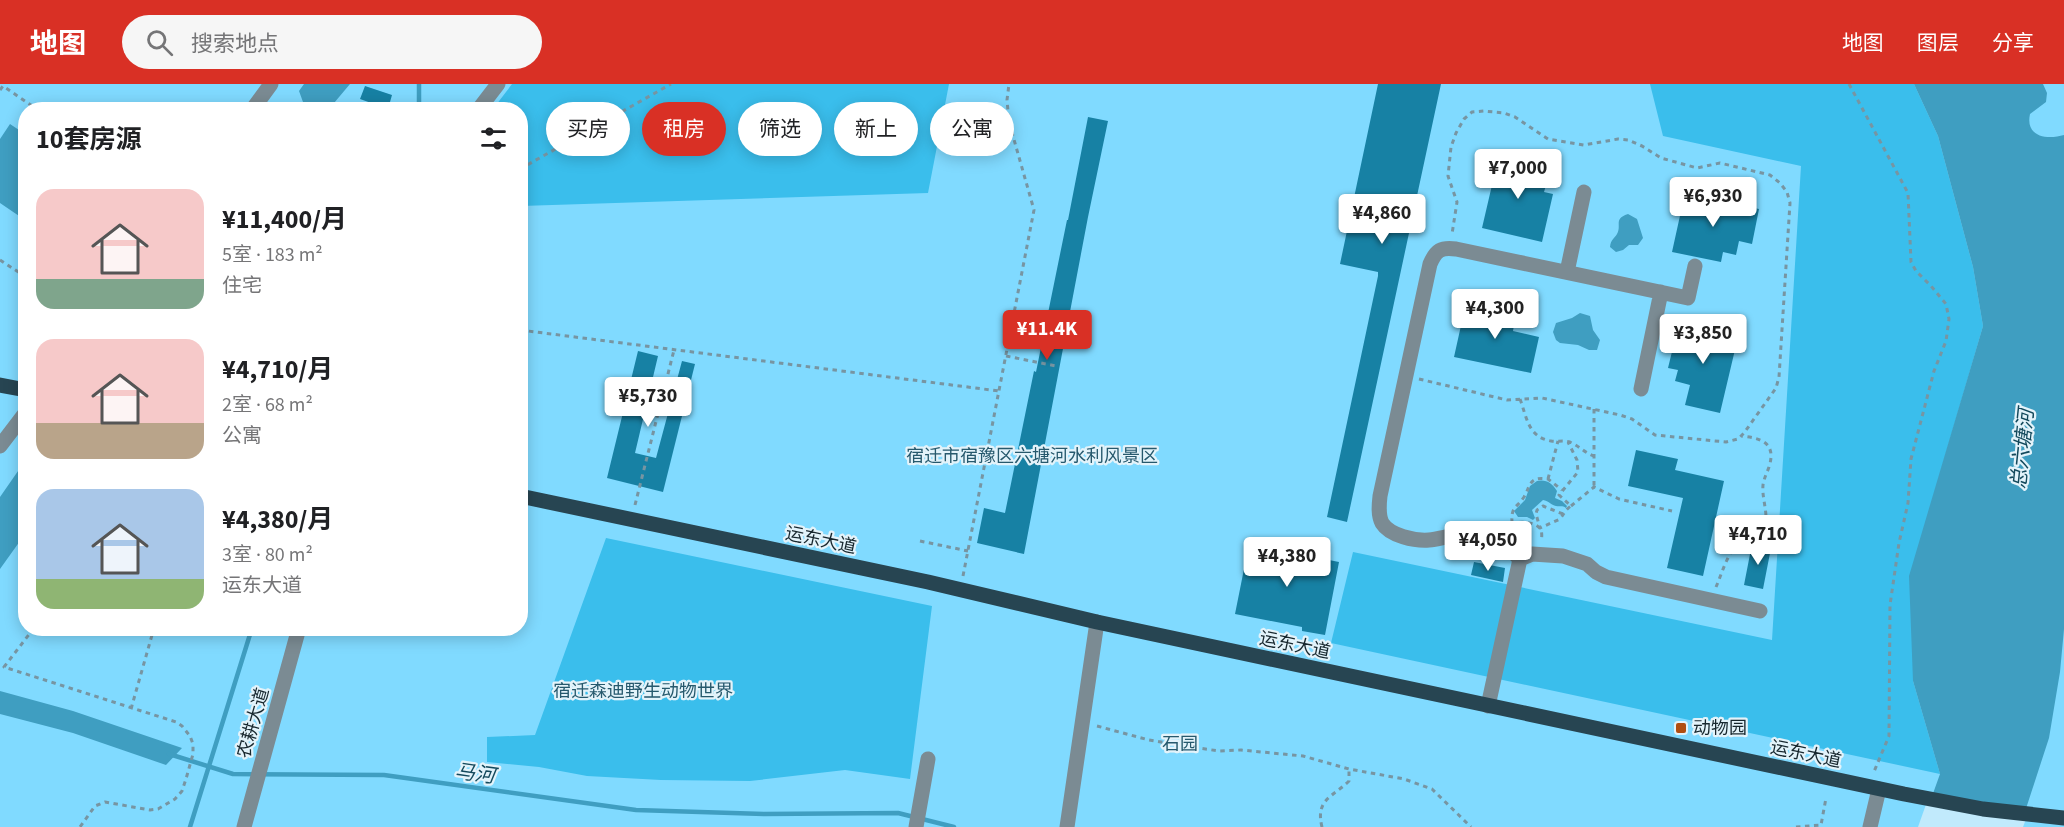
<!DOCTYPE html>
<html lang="zh">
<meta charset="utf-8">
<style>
:root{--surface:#fff;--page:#f6f6f6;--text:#202124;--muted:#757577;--accent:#d93025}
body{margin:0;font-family:"Source Sans 3","Noto Sans SC",sans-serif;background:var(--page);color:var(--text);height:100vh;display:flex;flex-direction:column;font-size:22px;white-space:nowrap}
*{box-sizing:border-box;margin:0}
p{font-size:20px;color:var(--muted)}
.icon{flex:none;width:33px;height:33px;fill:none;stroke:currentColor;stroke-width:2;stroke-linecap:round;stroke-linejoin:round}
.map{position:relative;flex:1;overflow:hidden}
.drawer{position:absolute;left:18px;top:18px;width:510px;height:534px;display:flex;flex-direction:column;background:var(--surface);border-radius:24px;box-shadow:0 3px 15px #0003}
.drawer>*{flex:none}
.guide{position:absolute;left:546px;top:18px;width:570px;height:54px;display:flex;gap:12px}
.price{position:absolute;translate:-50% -51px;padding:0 14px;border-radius:6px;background:#fff;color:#222;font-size:20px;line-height:39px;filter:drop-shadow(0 2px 3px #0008)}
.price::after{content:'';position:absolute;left:50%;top:36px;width:18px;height:14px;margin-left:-9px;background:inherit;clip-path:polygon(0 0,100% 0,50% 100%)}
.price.current{background:var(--accent);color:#fff}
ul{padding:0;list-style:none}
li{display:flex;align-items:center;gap:18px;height:150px;padding:0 18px}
li span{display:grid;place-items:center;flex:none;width:168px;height:120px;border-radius:18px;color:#555}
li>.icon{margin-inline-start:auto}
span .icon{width:72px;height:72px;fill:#fffc;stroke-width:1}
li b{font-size:26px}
h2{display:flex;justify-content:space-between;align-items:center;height:72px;padding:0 18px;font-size:26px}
.chip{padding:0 21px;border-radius:27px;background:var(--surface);box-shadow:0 3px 15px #0003;font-size:21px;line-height:54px}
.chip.current{background:var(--accent);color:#fff}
header{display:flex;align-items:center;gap:36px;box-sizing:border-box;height:84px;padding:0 30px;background:var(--accent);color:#fff}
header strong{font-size:28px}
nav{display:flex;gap:33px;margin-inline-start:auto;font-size:21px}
.search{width:420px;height:54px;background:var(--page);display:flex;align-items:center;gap:15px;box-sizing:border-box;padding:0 21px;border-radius:33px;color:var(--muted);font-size:22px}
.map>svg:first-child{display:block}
.green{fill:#80daff;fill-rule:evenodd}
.forest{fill:#3abeec}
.water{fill:#3f9ec1}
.pier{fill:#c1eafc}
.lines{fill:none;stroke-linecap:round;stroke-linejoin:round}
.stream{stroke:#3f9ec1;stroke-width:4.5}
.building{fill:#1781a4}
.path{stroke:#7795a2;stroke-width:3;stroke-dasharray:4.5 4.5;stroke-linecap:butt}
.minor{stroke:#7b8b93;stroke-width:15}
.major{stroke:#274552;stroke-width:15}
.poi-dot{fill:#b04e11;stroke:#e3f3fa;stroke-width:2}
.labels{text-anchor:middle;stroke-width:4.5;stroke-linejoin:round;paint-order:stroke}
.park-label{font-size:18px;fill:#26596d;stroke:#e3f3fa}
.street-label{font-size:18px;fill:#17272e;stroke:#e3f3fa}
.poi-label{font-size:18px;fill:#17272e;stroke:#e3f3fa;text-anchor:start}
.water-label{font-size:20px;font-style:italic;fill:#13495c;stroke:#e3f3fa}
</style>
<header>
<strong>地图</strong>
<div class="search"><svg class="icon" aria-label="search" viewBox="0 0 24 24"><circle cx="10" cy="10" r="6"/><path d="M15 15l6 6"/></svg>搜索地点</div>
<nav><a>地图</a><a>图层</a><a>分享</a></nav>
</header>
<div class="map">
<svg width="2064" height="743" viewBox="0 0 2064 743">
<rect width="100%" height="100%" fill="#c1eafc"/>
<path class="green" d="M0,0H2064V743H0ZM26,26H520V544H26Z"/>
<path class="forest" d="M512,0H949L928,109L521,122L520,26L493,25Z
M1650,0H1914L1938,52L1973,183L1983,242L1932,417L1913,597L1940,690L1331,559L1353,468L1772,556L1801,82L1663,52Z
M606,454L932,522L910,695L845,686L750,697L661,696L587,692L539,683L487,678V653L535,651Z"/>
<path class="water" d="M304,0H350L329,25H301L303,18L299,7Z
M1914,0H2043L2047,9L2046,18L2030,30C2025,53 2047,56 2064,51V545L2060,588L2049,654L2020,743H1921L1940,690L1913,597L1909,492L1983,242L1973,183L1938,52Z
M10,40L25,50V136L0,119V55Z
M1628,130L1637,135L1643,154L1638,161H1629L1623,166L1616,168L1610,163C1611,155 1614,155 1617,150C1622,141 1613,135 1628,130Z
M1580,229L1590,232L1593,246L1600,256L1597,266H1589L1578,261L1560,259L1556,256L1553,248L1556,239L1572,234Z
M25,377V450L0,485V413Z
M1537,397C1546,395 1552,399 1557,407L1555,414L1562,417L1567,422L1566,424C1562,421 1560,423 1556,422C1551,421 1549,417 1543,416L1532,426L1535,434L1533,436L1527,433H1518L1514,427L1525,416L1530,402Z
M0,607L73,627L182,664L166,681L73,649L0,630Z"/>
<path class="pier" d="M1929,712L2029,727L2023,743H1918Z"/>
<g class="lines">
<path class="stream" d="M419,26V0
M169,670L233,690L384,691L636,726L764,730L898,729L954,743
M190,743L252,544"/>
</g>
<path class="building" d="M1378,0H1441L1347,438L1327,433L1378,192V188L1340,180Z
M365,2L392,11L388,25L360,15Z
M1088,33L1108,37L1088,133L1024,470L977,459L984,424L1005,429L1034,287L1036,288L1067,136H1068Z
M1499,71L1540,80L1537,96L1547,98L1544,108L1553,110L1542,158L1482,144Z
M1685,109L1759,125L1752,160L1739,157L1736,171L1723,168L1721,178L1672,168Z
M1466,219L1516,230L1513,247L1539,253L1531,289L1454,273Z
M1679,239L1738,253L1720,329L1685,321L1690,301L1675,297L1678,286L1668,284Z
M638,267L658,272L635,369L656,374L682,277L695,280L663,408L607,394Z
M1636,366L1678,375L1675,386L1724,397L1703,492L1667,484L1683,414L1628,402Z
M1249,460L1339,478L1325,551L1302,547V543L1235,530Z
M1752,460L1771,464L1763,505L1744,501Z
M1474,478L1505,484L1503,498L1471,491Z"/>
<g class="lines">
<path class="path" d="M1849,0L1908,109L1911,178L1916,187L1931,202L1946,220L1949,235L1946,257L1934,287L1911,375L1908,419L1899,459L1890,521L1889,652L1873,690
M0,6L3,2L38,26
M520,85L671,0
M0,176L26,193
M520,246L999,307
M1006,272L1056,282
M1419,295L1507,316L1542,314L1620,331L1632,335L1655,351L1726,358L1738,355L1744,349L1776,304L1779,293L1790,119L1787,108L1780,99L1770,91L1720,79L1697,84L1661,74L1642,62L1628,56L1618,55L1584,61L1548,55L1515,33L1504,29L1484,27L1472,28L1464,35L1456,49L1451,63L1448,92L1457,118L1452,150
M1520,315C1527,334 1528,353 1551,357C1557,358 1563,356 1570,358C1579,362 1585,369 1594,372
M1594,325V403
M1548,395L1558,357
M635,421L674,266
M1571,422L1594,403L1619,415L1672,427
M1563,430L1543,422L1537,426L1536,430L1540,444L1560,435C1564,430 1565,426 1571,422L1559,411L1578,388L1577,376L1568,358
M1512,439C1511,422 1516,425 1524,413C1531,401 1529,392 1548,395L1562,406
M1505,447L1507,442C1514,437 1536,436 1541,446C1542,449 1542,454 1541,456
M920,457L968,467
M963,492L1034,126L1009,38L1007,16L1009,0
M1716,503C1722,489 1727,471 1737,460C1747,449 1758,446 1766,434C1766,423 1762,412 1763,401C1764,394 1767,389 1769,383C1777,358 1760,354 1741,352
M34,544L4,583L176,638L182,642L190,652L193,660V670L186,695L182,707L175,715L158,725L150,726L105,718L95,722L80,743
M131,625L154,544
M1097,642L1149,656L1178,661L1219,667L1241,666L1303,672L1349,685L1404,695L1432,705L1471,743
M1322,743C1315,715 1333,713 1349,697V685
M1796,743L1821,741L1826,714"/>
<path class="minor" d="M252,26L271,0
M478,26L498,0
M1567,188L1584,108
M1641,305L1661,208
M0,362L26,328
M1520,475C1505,459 1483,451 1461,451C1450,451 1440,455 1429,456C1415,457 1390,452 1382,439C1378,431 1379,421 1380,412L1430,180C1436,166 1441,163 1456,165L1688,214L1695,182
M1488,622L1520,475L1532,470L1563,472L1587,480L1596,488L1606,493L1760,527
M244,743L299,544
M916,743L928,675
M1067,743L1097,538
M1870,743L1879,705"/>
<path class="major" d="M0,301L26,306
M520,412L928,498L1097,538L1904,710L1983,725L2064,734"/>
</g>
<rect class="poi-dot" x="1675" y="638" width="12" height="12" rx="3"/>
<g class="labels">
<g class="park-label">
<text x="1032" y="378">宿迁市宿豫区六塘河水利风景区</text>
<text x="643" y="613">宿迁森迪野生动物世界</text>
<text x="1180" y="666">石园</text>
</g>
<g class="street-label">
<text transform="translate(821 456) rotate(12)" y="6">运东大道</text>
<text transform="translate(1295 561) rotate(12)" y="6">运东大道</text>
<text transform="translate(253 639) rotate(-74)" y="6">农耕大道</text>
<text transform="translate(1806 670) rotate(12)" y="6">运东大道</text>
</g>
<g class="poi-label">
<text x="1693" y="650">动物园</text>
</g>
<g class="water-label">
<text transform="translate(2022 365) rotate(-84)" y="7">总六塘河</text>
<text transform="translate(475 689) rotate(8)" y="7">马河</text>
</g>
</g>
</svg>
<b class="price" style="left:1518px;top:116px">¥7,000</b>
<b class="price" style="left:1713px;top:144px">¥6,930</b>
<b class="price" style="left:1382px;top:161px">¥4,860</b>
<b class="price" style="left:1495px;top:256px">¥4,300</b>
<b class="price current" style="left:1047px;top:277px">¥11.4K</b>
<b class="price" style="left:1703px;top:281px">¥3,850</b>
<b class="price" style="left:648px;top:344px">¥5,730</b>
<b class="price" style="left:1758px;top:482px">¥4,710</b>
<b class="price" style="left:1488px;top:488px">¥4,050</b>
<b class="price" style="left:1287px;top:504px">¥4,380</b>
<div class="guide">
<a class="chip">买房</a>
<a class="chip current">租房</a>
<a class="chip">筛选</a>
<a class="chip">新上</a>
<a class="chip">公寓</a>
</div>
<section class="drawer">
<h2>10套房源<svg class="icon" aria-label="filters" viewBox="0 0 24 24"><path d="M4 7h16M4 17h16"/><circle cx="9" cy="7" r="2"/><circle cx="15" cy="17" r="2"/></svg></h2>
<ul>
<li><span style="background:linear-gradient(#f6c9c9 75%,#7fa58c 0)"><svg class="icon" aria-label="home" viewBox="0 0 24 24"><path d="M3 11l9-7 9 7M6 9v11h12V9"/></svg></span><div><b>¥11,400/月</b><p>5室 · 183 m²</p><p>住宅</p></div></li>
<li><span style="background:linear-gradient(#f6c9c9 70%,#b9a48a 0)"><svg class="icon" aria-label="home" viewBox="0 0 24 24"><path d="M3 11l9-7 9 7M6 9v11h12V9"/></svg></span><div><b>¥4,710/月</b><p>2室 · 68 m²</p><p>公寓</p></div></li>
<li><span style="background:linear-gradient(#a9c7e8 75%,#8fb573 0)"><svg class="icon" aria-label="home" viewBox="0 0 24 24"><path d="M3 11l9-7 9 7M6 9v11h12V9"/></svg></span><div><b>¥4,380/月</b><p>3室 · 80 m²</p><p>运东大道</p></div></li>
</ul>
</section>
</div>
